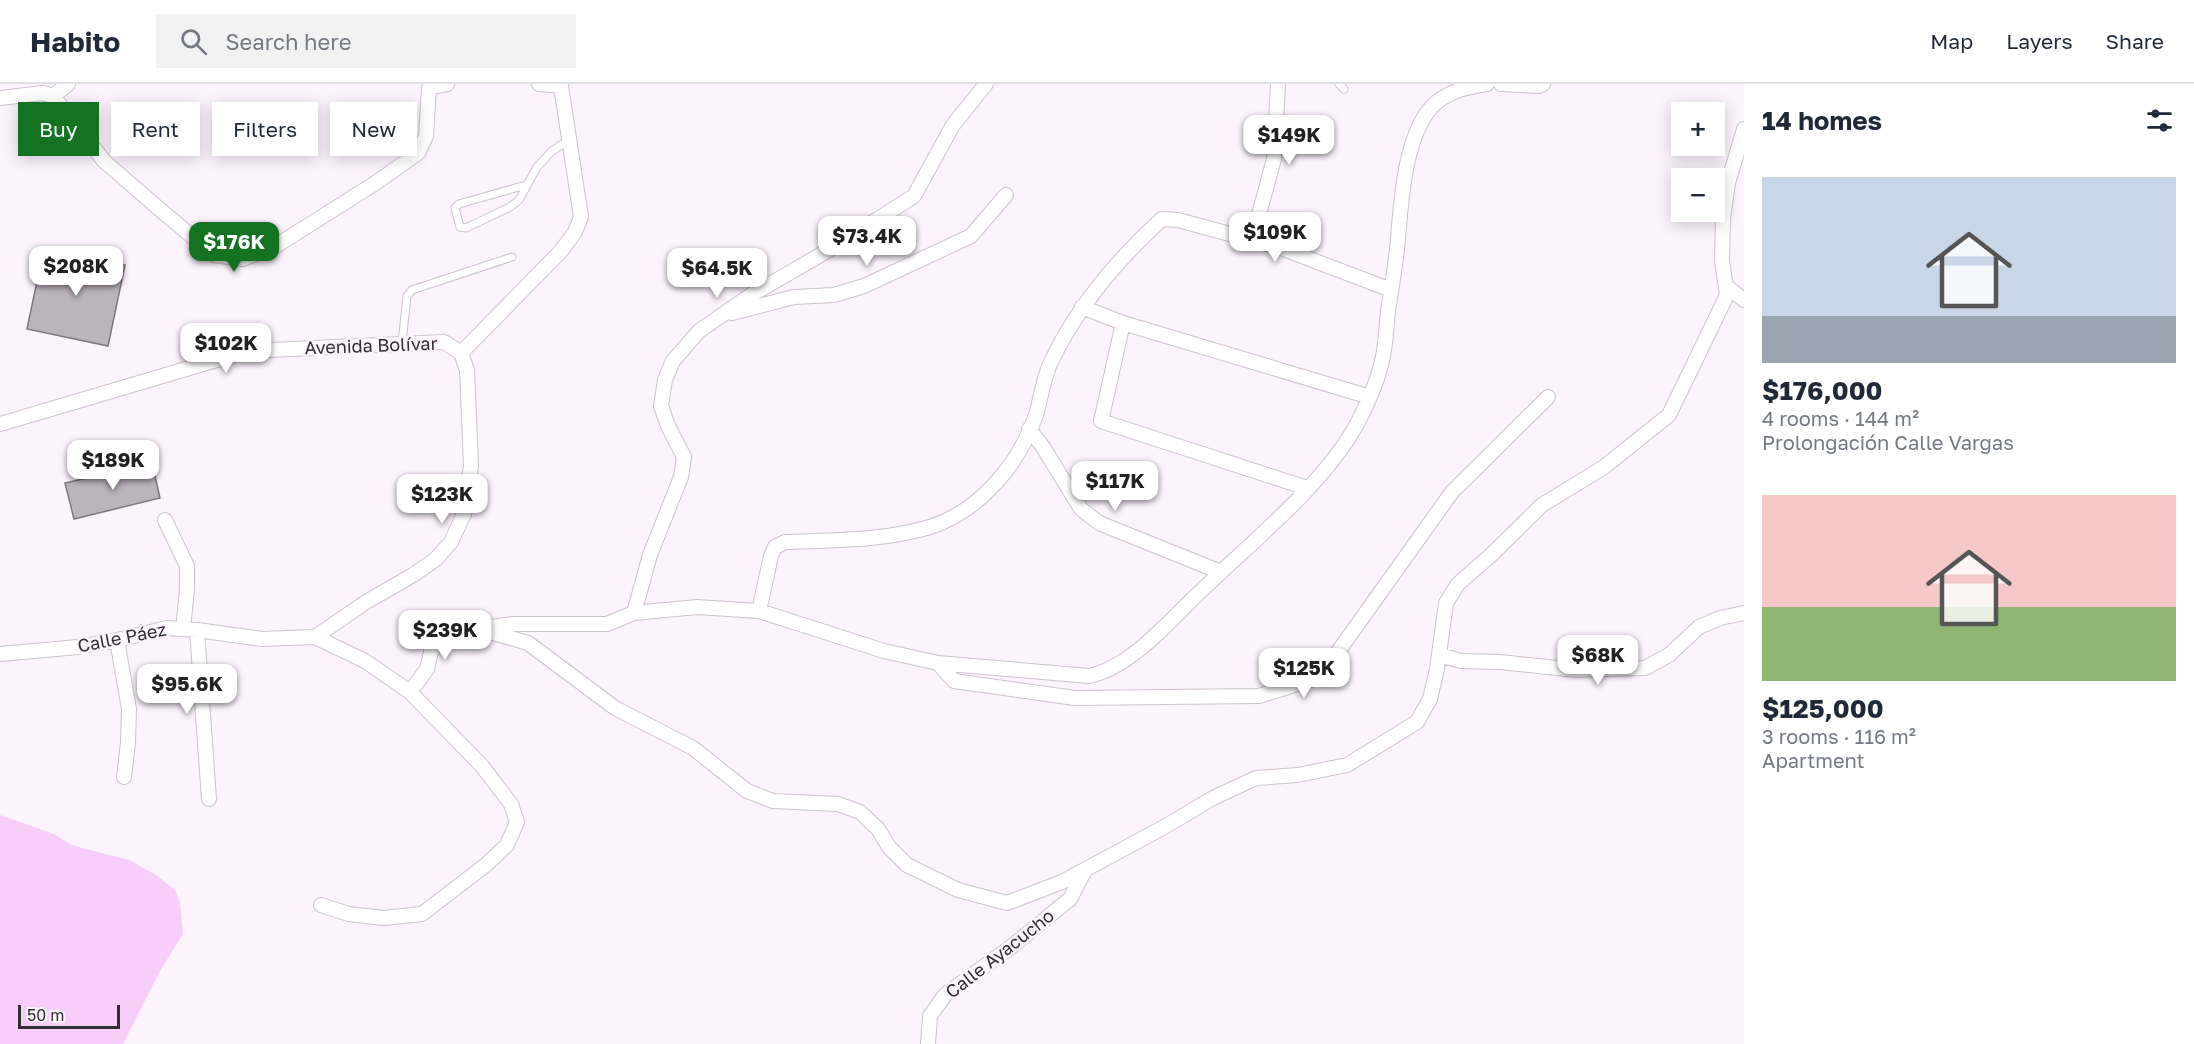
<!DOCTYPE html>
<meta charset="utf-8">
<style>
:root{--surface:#fff;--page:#f2f2f3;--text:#1f2937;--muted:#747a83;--line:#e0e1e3;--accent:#147321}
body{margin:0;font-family:"Golos Text",sans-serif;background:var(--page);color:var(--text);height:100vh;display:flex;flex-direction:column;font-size:22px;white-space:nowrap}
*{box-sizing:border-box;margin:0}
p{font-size:20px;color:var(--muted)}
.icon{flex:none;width:33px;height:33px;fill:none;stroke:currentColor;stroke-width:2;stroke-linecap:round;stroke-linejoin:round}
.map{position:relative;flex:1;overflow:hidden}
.panel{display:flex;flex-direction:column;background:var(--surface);width:450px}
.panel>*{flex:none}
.hud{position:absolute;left:18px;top:18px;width:570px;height:54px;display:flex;gap:12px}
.controls{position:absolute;left:1671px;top:18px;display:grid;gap:12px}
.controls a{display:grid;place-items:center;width:54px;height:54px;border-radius:0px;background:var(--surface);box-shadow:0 3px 15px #0003;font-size:30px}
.scale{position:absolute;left:18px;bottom:15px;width:102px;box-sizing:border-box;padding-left:6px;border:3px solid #312e32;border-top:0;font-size:16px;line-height:21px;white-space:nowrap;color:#312e32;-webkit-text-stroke:4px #fcf3fd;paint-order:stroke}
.price{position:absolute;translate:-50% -51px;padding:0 14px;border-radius:12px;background:#fff;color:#222;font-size:20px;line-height:39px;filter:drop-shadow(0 2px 3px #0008)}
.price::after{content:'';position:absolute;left:50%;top:36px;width:18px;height:14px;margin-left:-9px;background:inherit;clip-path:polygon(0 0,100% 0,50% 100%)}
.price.current{background:var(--accent);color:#fff}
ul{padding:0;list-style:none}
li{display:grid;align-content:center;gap:12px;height:318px;padding:0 18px}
li span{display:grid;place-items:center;height:186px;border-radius:0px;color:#555}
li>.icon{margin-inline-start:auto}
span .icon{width:108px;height:108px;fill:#fffc;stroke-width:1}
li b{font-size:26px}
h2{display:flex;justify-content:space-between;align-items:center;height:72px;padding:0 18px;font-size:26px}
.chip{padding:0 21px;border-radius:0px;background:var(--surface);box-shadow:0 3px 15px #0003;font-size:21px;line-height:54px}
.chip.current{background:var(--accent);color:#fff}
header{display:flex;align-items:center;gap:36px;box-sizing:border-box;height:84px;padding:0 30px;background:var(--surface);border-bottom:2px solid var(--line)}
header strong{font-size:28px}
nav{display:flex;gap:33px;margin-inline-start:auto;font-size:21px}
.search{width:420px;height:54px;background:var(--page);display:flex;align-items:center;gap:15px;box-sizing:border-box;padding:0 21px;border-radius:0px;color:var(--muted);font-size:22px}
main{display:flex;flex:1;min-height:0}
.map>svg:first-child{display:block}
.green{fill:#f7cef9}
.building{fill:#bdb3bd;stroke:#7f7780;stroke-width:1.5}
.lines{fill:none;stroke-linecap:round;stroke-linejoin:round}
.service-casing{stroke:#ccc3cd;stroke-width:9}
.minor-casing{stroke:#ccc3cd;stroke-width:16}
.service{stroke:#fff;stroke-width:7}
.minor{stroke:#fff;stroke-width:14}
.labels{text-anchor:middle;stroke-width:5;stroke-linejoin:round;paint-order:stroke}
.street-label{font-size:18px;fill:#312e32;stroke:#fcf3fd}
</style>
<header>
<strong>Habito</strong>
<div class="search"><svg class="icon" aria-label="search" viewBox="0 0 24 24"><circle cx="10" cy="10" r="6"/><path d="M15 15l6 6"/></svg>Search here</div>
<nav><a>Map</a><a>Layers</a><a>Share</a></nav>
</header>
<main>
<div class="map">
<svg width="1744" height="960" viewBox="0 0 1744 960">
<rect width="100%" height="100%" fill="#fcf3fd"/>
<path class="green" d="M0,731L54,750L71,761L129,776L156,791L175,806L180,819L183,850L160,887L123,960H0Z"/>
<path class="building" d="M44,164L125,181L108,262L27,245Z
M152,379L160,414L74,435L65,399Z"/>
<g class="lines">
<g class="service-casing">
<path id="service" d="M1339,0L1344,5
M526,101L459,120L455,124L460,143L466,144L510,123L519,116L537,83L552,67L570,55
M402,259L407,212L412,206L512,173"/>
</g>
<g class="minor-casing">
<path id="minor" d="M1501,0L1539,2L1543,0
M53,12L68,0
M0,14L43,9L53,12L104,77L157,123L214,171L243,175L274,163L374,100L418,69L426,52L429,4L447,0
M1252,156L1274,75L1278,0
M1726,202L1744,216
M1082,223L1123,239L1370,313
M732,229L794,213L834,211L864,202L971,152L1006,111
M1123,239L1101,337L1307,404
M461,269L561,167L575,148L581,133L561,2L539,0
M0,340L247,267L444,258L461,269L467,286L471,382L464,430L451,458L436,475L413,491L366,518L315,553
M1029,345L1043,363L1081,425L1099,439L1221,488
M165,436L187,482V505L183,545
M759,527L771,472L775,463L785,458C833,456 883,457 930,443C980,427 1019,380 1036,331C1041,314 1043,294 1051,278C1077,223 1117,176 1162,135L1178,136L1281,164L1391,206
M634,529L650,471L681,393L684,373L668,342L661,322L665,296L673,277L699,247L751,211L834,163L914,112L953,41L986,0
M197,546L209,715
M483,546L528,559L615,624L693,664L747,707L773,717L838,720L860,728L878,745L889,763L907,781L958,806L1007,819L1062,798L1166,742L1213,714L1256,694L1298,691L1347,681L1417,638L1430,615L1437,585L1446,519L1458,500L1491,471L1542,421L1604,383L1669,331L1727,211L1722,177L1723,134L1728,99L1744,45
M117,556L129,625L128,659L124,693
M0,570L78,563L117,556L167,544L197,546L262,555L315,553L365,577L410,608L482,682L511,720L517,738L507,761L487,780L422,830L383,834L349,830L321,821
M1439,571L1461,577L1500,578L1576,586L1645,584L1669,571L1699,543L1720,534L1744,529
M938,579L954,597L1075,614L1259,612L1313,595L1335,572L1452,408L1548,313
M410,608L427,585L431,568L439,556L455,548L513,540H607L634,529L697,523L759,527L884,567L938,579L1089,592C1132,583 1171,535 1203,505C1253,457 1324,400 1357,340C1367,321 1376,301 1381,281C1386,264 1386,245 1388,227C1392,203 1396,179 1398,155C1401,117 1405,44 1437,18C1452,6 1468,3 1487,0
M928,960L930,932L945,911L1011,863L1070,815L1085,786"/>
</g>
<use href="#service" class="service"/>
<use href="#minor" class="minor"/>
</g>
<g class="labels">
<g class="street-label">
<text transform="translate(371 262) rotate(-2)" y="6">Avenida Bolívar</text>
<text transform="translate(122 554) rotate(-11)" y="6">Calle Páez</text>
<text transform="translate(1000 870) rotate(-38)" y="6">Calle Ayacucho</text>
</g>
</g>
</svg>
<div class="controls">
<a>+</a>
<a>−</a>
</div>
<div class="scale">50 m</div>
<b class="price" style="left:1289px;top:82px">$149K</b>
<b class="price" style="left:1275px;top:179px">$109K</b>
<b class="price" style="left:867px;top:183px">$73.4K</b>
<b class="price current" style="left:234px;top:189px">$176K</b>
<b class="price" style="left:76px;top:213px">$208K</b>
<b class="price" style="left:717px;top:215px">$64.5K</b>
<b class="price" style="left:226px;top:290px">$102K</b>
<b class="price" style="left:113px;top:407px">$189K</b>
<b class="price" style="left:1115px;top:428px">$117K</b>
<b class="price" style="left:442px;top:441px">$123K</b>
<b class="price" style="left:445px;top:577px">$239K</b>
<b class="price" style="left:1598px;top:602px">$68K</b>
<b class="price" style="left:1304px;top:615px">$125K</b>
<b class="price" style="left:187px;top:631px">$95.6K</b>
<div class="hud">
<a class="chip current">Buy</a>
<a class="chip">Rent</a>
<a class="chip">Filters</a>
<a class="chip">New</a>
</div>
</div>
<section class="panel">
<h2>14 homes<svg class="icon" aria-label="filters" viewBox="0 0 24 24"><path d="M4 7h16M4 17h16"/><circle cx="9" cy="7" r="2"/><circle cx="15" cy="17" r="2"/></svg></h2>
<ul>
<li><span style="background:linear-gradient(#c9d6e8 75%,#9aa5b1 0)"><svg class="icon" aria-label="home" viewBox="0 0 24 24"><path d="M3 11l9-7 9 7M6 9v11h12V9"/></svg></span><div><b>$176,000</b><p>4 rooms · 144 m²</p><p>Prolongación Calle Vargas</p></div></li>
<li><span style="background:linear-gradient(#f6c9c9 60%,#8fb573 0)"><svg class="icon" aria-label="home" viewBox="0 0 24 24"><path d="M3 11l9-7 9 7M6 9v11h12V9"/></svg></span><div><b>$125,000</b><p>3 rooms · 116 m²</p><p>Apartment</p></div></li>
</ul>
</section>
</main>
